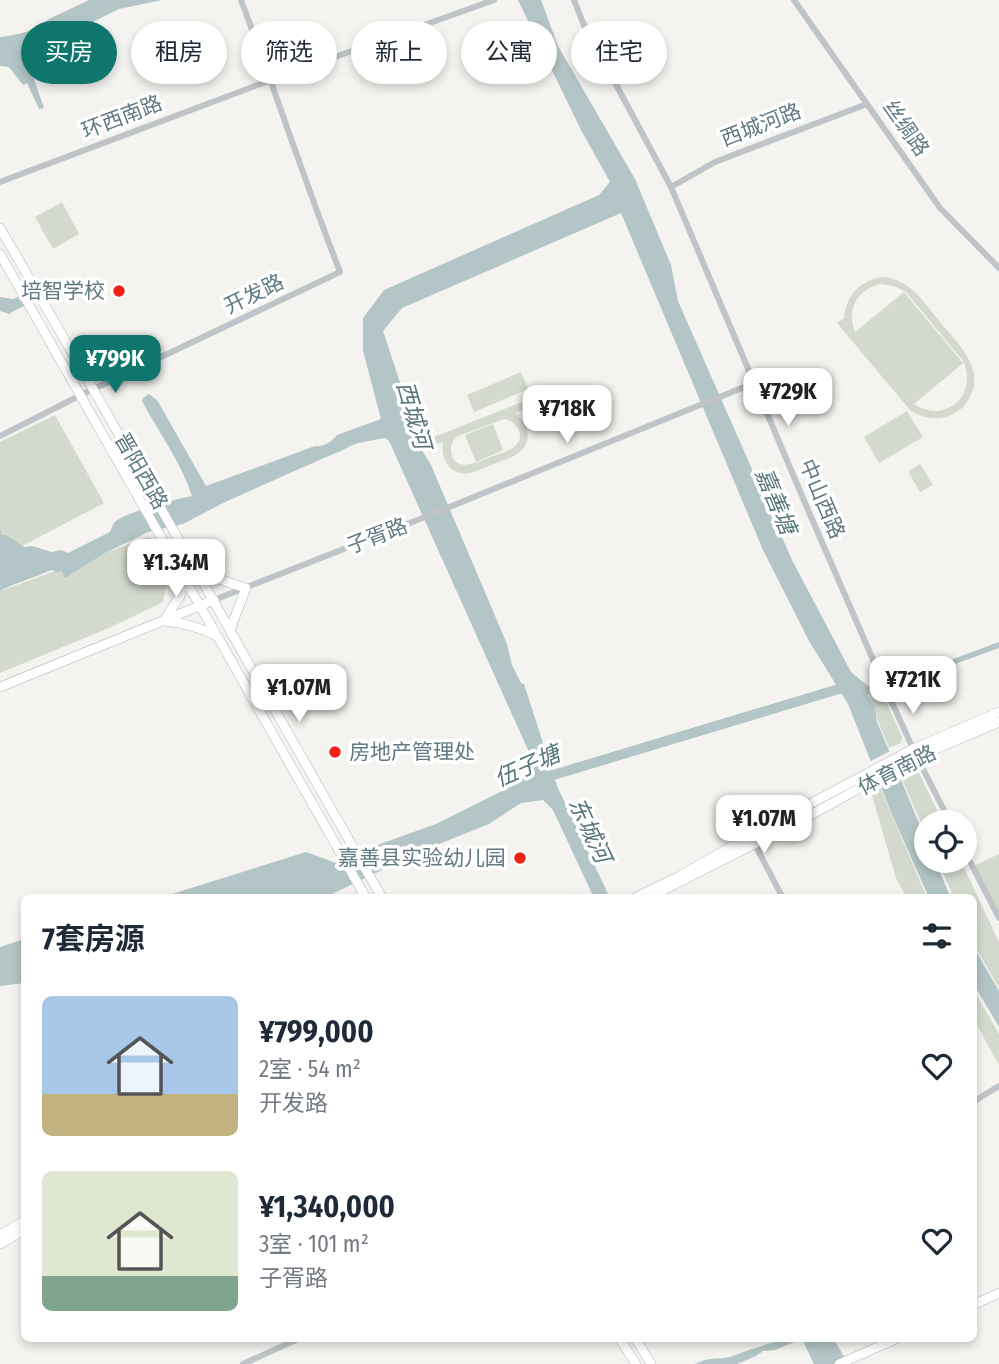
<!DOCTYPE html>
<html lang="zh">
<meta charset="utf-8">
<style>
:root{--surface:#fff;--page:#f2f2f3;--text:#1f2937;--muted:#747a83;--accent:#0f766e}
body{margin:0;font-family:"Fira Sans Condensed","Noto Sans SC",sans-serif;background:var(--page);color:var(--text);height:100vh;display:flex;flex-direction:column;font-size:26px;white-space:nowrap}
*{box-sizing:border-box;margin:0}
p{font-size:23px;color:var(--muted)}
.icon{flex:none;width:38px;height:38px;fill:none;stroke:currentColor;stroke-width:2;stroke-linecap:round;stroke-linejoin:round}
.map{position:relative;flex:1;overflow:hidden}
.panel{position:absolute;left:21px;top:894px;width:956px;height:448px;display:flex;flex-direction:column;background:var(--surface);border-radius:10px;box-shadow:0 4px 10px #0003}
.panel>*{flex:none}
.guide{position:absolute;left:21px;top:21px;width:957px;height:63px;display:flex;gap:14px}
.fabs{position:absolute;left:914px;top:810px;display:grid;gap:14px}
.fabs a{display:grid;place-items:center;width:63px;height:63px;border-radius:50%;background:var(--surface);box-shadow:0 4px 10px #0003;font-size:35px}
.price{position:absolute;translate:-50% -60px;padding:0 16px;border-radius:14px;background:#fff;color:#222;font-size:23px;line-height:46px;filter:drop-shadow(0 2px 4px #0008)}
.price::after{content:'';position:absolute;left:50%;top:42px;width:21px;height:16px;margin-left:-10px;background:inherit;clip-path:polygon(0 0,100% 0,50% 100%)}
.price.on{background:var(--accent);color:#fff}
ul{padding:0;list-style:none}
li{display:flex;align-items:center;gap:21px;height:175px;padding:0 21px}
li span{display:grid;place-items:center;flex:none;width:196px;height:140px;border-radius:10px;color:#555}
li>.icon{margin-inline-start:auto}
span .icon{width:84px;height:84px;fill:#fffc;stroke-width:1}
li b{font-size:30px}
h2{display:flex;justify-content:space-between;align-items:center;height:84px;padding:0 21px;font-size:30px}
.pill{padding:0 24px;border-radius:32px;background:var(--surface);box-shadow:0 4px 10px #0003;font-size:24px;line-height:63px}
.pill.on{background:var(--accent);color:#fff}
.map>svg:first-child{display:block}
.green{fill:#d4d9ce;fill-rule:evenodd}
.water{fill:#b3c5c6}
.pier{fill:#f4f3ef}
.lines{fill:none;stroke-linecap:round;stroke-linejoin:round}
.river{stroke:#b3c5c6;stroke-width:10}
.secondary-casing{stroke:#aeb6ba;stroke-width:10}
.street{stroke:#bec4c7;stroke-width:6}
.secondary{stroke:#fff;stroke-width:9}
.poi-dot{fill:#ee2316;stroke:#fff;stroke-width:2.5}
.labels{text-anchor:middle;stroke-width:7;stroke-linejoin:round;paint-order:stroke}
.street-label{font-size:21px;fill:#617983;stroke:#fff}
.poi-label{font-size:21px;fill:#617983;stroke:#fff;text-anchor:end}
.water-label{font-size:23px;font-style:italic;fill:#587679;stroke:#fff}
</style>
<div class="map">
<svg width="999" height="1364" viewBox="0 0 999 1364">
<rect width="100%" height="100%" fill="#f4f3ef"/>
<path class="green" d="M62,202L79,234L53,249L35,217Z
M884,277C911,280 925,304 941,323C958,344 985,368 970,397C966,405 959,412 951,415C937,422 923,418 910,410L837,323L844,318C846,295 861,279 884,277ZM881,284L894,286L906,292L963,361C979,395 945,425 914,404L963,363L904,292L855,332C846,310 857,289 881,284Z
M521,372L528,389L474,412L467,395Z
M527,400L530,407L515,413C529,423 534,443 517,454C511,458 503,460 496,463C488,466 479,471 470,473C451,477 440,459 443,442L437,444L434,437ZM504,419C517,421 527,437 514,447C508,451 500,454 493,456C477,462 451,476 451,447L453,441L458,436Z
M907,411L923,437L879,463L864,437Z
M55,415L104,503L24,545L0,553V442Z
M493,424L503,450L476,462L465,435Z
M920,464L933,485L920,492L908,471Z
M149,537L168,575L163,602L109,628L0,673V591Z
M881,690L902,737L901,743L889,748L878,721L875,707L868,696Z
M915,771L919,773L943,822H926V834L901,777Z
M880,787L927,898H907L896,878L871,792Z
M999,854V914L974,866Z
M938,861H961L999,942V988L973,943V898H954Z
M973,989L999,1034V1065L973,1018Z"/>
<path class="water" d="M89,0H162L119,9L32,52L28,62L44,108L39,109L27,83L23,85L9,67L0,66V37C18,35 36,31 49,19Z
M518,0H541L558,46L635,179L671,265L678,301L792,560L851,672L868,686L915,673L999,642V648L900,684L898,687L867,695L875,707L877,722L926,840V861H935L951,898H929L891,812L848,704L809,641L763,550L621,213L402,308L383,331L423,452L431,465L507,644L512,665L521,683L524,684L557,786L610,898H594L553,810L543,800L521,803L489,824L417,853L330,895L321,898H159L306,852L336,863L366,849L436,824L520,782L533,761L389,441L385,438C375,440 365,441 355,444C347,447 341,452 333,454L225,502L183,524L148,532L103,554L67,577H64L62,571L56,572L51,570C34,578 17,582 0,591V529L2,535H6L24,547L32,546L52,552L61,550L68,553L110,532C111,529 113,524 115,522C126,512 177,499 192,496C181,462 159,433 142,401L143,398L149,394L157,400L206,486L315,446C322,448 333,441 337,435L381,419L363,351V318L384,290L599,195L610,182L581,130Z
M57,281L61,283L59,288H64L66,292C60,296 56,296 49,298C35,302 21,306 9,314L0,311V297L13,299Z
M24,939V983L0,986V947Z
M973,946L999,991V1027L973,983Z
M786,1339H834L848,1364H814L802,1339L775,1350L763,1351L756,1356L737,1364H695C700,1362 706,1359 711,1359C719,1358 725,1359 733,1356C750,1349 768,1344 786,1339Z"/>
<path class="pier" d="M892,750L902,774L877,787L867,763Z"/>
<g class="lines">
<path class="river" d="M540,779L852,685"/>
<g class="secondary-casing">
<path id="secondary" d="M0,228C130,450 254,675 382,898
M0,254L366,898
M197,570L227,582L246,588L230,630
M165,619L180,596L184,577
M165,621C183,623 199,627 215,635
M0,687L214,600
M634,898L678,877L750,836L913,749L999,712
M648,898L803,819L917,757L999,722
M0,1235L24,1221
M0,1244L24,1230
M973,1305L999,1293
M620,1339L636,1364
M636,1339L651,1364
M839,1364L896,1339"/>
</g>
<path class="street" d="M574,0L583,23L671,187L808,510L888,694L917,757L950,822
M794,0L940,208L999,268
M0,182L271,80L494,0
M671,187L715,162L867,104
M0,436L81,395L340,272C305,182 275,90 241,0
M214,600L420,519L754,383
M753,841L783,898
M964,850L999,918
M973,1102L999,1086
M243,1364L298,1339"/>
<use href="#secondary" class="secondary"/>
</g>
<g class="poi-dot">
<circle cx="119" cy="291" r="7"/>
<circle cx="335" cy="752" r="7"/>
<circle cx="520" cy="858" r="7"/>
</g>
<g class="labels">
<g class="street-label">
<text transform="translate(122 117) rotate(-21)" y="7">环西南路</text>
<text transform="translate(761 125) rotate(-21)" y="7">西城河路</text>
<text transform="translate(906 128) rotate(55)" y="7">丝绸路</text>
<text transform="translate(254 294) rotate(-26)" y="7">开发路</text>
<text transform="translate(141 471) rotate(60)" y="7">晋阳西路</text>
<text transform="translate(822 499) rotate(67)" y="7">中山西路</text>
<text transform="translate(377 536) rotate(-21)" y="7">子胥路</text>
<text transform="translate(897 770) rotate(-27)" y="7">体育南路</text>
</g>
<g class="poi-label">
<text x="105" y="298">培智学校</text>
<text x="349" y="759" text-anchor="start">房地产管理处</text>
<text x="506" y="865">嘉善县实验幼儿园</text>
</g>
<g class="water-label">
<text transform="translate(414 415) rotate(74)" y="8">西城河</text>
<text transform="translate(776 501) rotate(67)" y="8">嘉善塘</text>
<text transform="translate(527 766) rotate(-24)" y="8">伍子塘</text>
<text transform="translate(590 830) rotate(65)" y="8">东城河</text>
</g>
</g>
</svg>
<div class="fabs">
<a><svg class="icon" aria-label="locate" viewBox="0 0 24 24"><circle cx="12" cy="12" r="6"/><path d="M12 2v4M12 18v4M2 12h4M18 12h4"/></svg></a>
</div>
<b class="price on" style="left:115px;top:395px">¥799K</b>
<b class="price" style="left:788px;top:428px">¥729K</b>
<b class="price" style="left:567px;top:445px">¥718K</b>
<b class="price" style="left:176px;top:599px">¥1.34M</b>
<b class="price" style="left:913px;top:716px">¥721K</b>
<b class="price" style="left:299px;top:724px">¥1.07M</b>
<b class="price" style="left:764px;top:855px">¥1.07M</b>
<div class="guide">
<a class="pill on">买房</a>
<a class="pill">租房</a>
<a class="pill">筛选</a>
<a class="pill">新上</a>
<a class="pill">公寓</a>
<a class="pill">住宅</a>
</div>
<section class="panel">
<h2>7套房源<svg class="icon" aria-label="filters" viewBox="0 0 24 24"><path d="M4 7h16M4 17h16"/><circle cx="9" cy="7" r="2"/><circle cx="15" cy="17" r="2"/></svg></h2>
<ul>
<li><span style="background:linear-gradient(#a9c7e8 70%,#c2b280 0)"><svg class="icon" aria-label="home" viewBox="0 0 24 24"><path d="M3 11l9-7 9 7M6 9v11h12V9"/></svg></span><div><b>¥799,000</b><p>2室 · 54 m²</p><p>开发路</p></div><svg class="icon" aria-label="heart" viewBox="0 0 24 24"><path d="M12 20l-8-8c-3-5 5-10 8-4 3-6 11-1 8 4z"/></svg></li>
<li><span style="background:linear-gradient(#dfe7d0 75%,#7fa58c 0)"><svg class="icon" aria-label="home" viewBox="0 0 24 24"><path d="M3 11l9-7 9 7M6 9v11h12V9"/></svg></span><div><b>¥1,340,000</b><p>3室 · 101 m²</p><p>子胥路</p></div><svg class="icon" aria-label="heart" viewBox="0 0 24 24"><path d="M12 20l-8-8c-3-5 5-10 8-4 3-6 11-1 8 4z"/></svg></li>
</ul>
</section>
</div>
